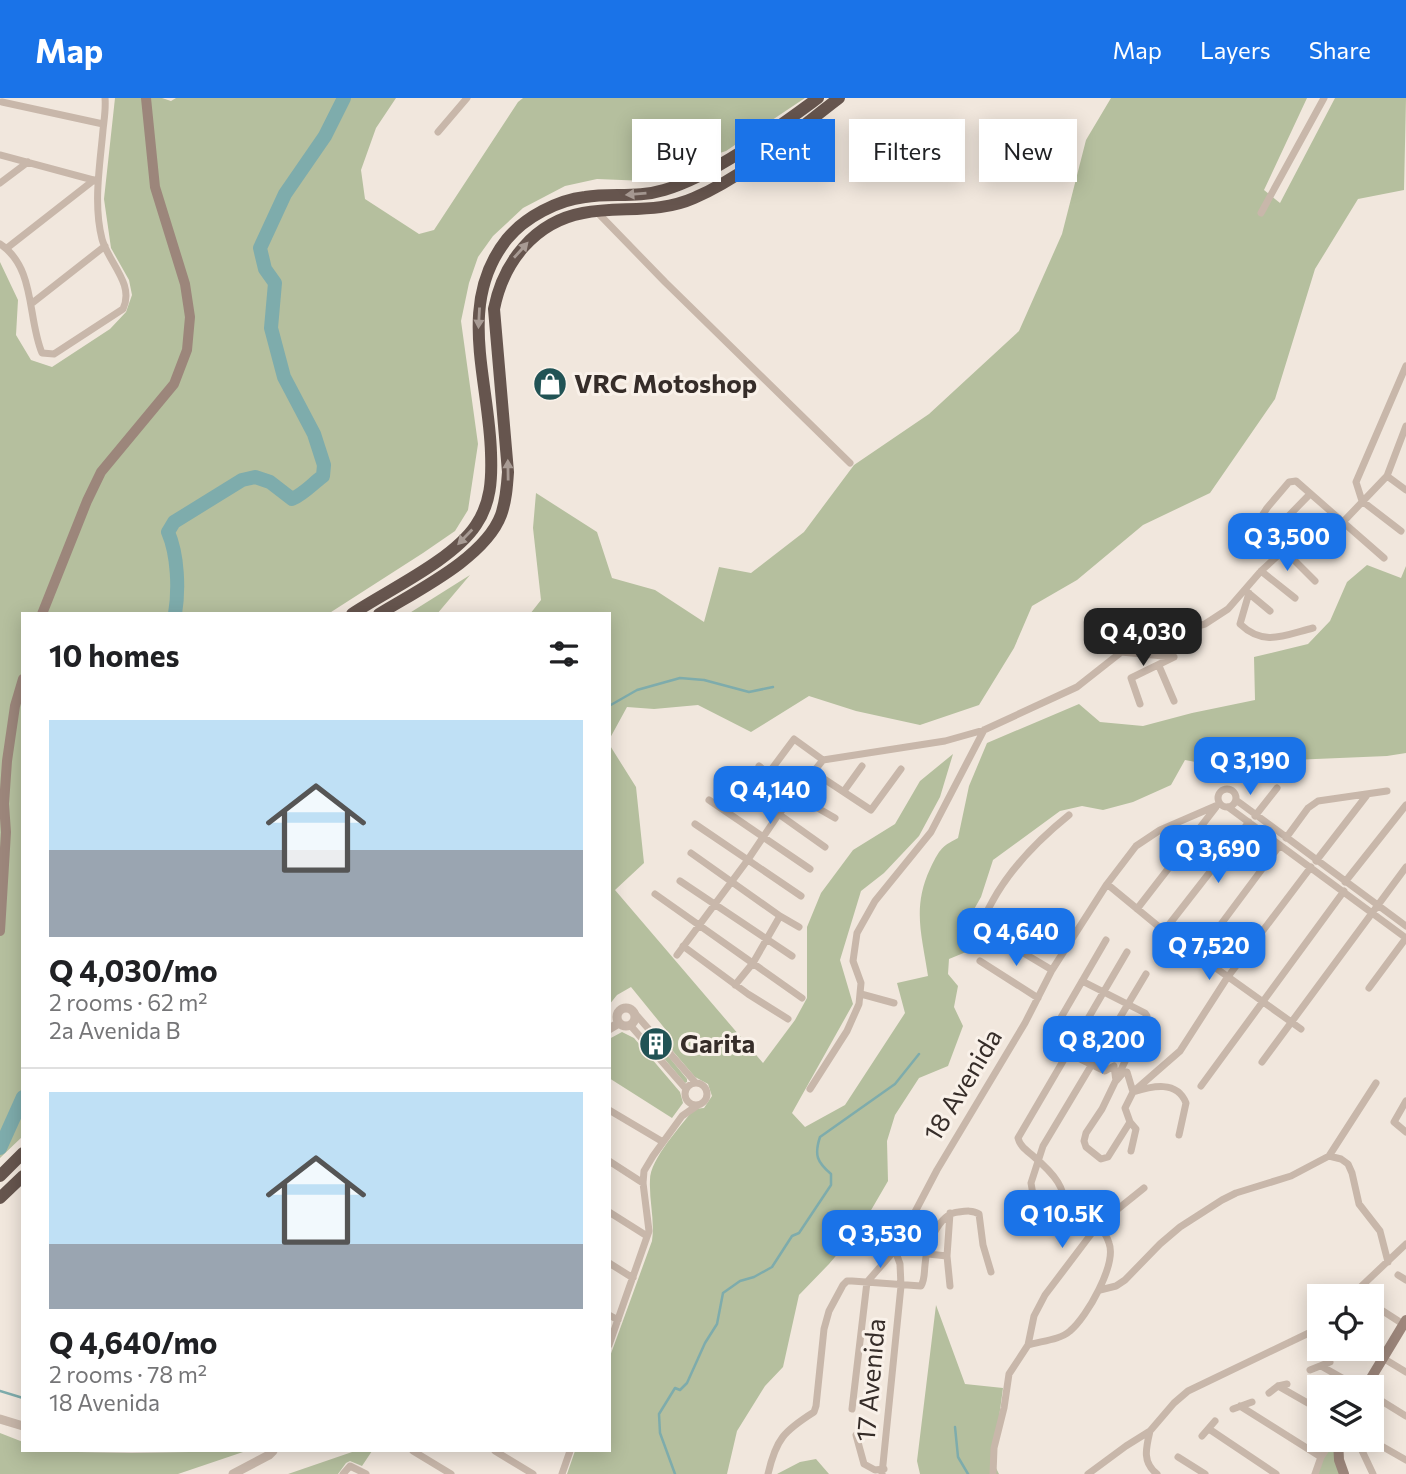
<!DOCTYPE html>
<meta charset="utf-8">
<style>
:root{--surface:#fff;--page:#f6f6f6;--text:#202124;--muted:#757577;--line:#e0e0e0;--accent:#1a73e8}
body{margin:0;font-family:Commissioner,sans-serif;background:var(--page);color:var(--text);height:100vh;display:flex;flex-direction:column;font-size:26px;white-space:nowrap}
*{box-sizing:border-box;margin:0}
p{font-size:23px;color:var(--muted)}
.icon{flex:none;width:38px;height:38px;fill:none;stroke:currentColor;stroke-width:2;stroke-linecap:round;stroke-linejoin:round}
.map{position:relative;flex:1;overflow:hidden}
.panel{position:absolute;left:21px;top:514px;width:590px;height:840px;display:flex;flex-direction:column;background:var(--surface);border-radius:0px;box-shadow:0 4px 18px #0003}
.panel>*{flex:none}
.banner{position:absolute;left:632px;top:21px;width:665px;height:63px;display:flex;gap:14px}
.tools{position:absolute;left:1307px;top:1186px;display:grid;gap:14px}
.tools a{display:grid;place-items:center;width:77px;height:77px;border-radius:0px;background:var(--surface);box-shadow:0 4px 18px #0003;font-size:35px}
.price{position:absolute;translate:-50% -60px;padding:0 16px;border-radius:14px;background:var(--accent);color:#fff;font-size:23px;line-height:46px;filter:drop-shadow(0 2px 4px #0008)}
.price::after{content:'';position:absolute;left:50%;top:42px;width:21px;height:16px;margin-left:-10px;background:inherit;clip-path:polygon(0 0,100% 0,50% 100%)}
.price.current{background:#222;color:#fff}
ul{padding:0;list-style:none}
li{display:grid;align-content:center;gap:14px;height:371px;padding:0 28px}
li+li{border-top:2px solid var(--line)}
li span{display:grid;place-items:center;height:217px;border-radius:0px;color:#555}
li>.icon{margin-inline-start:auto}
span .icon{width:126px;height:126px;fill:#fffc;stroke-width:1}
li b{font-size:30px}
h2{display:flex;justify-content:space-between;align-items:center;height:84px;padding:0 28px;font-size:30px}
.pill{padding:0 24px;border-radius:0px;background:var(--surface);box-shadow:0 4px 18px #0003;font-size:24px;line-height:63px}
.pill.current{background:var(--accent);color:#fff}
header{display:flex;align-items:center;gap:42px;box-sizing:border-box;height:98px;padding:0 35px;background:var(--accent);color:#fff}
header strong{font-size:33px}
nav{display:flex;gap:38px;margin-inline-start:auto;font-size:24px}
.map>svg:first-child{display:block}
.green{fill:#b5bf9e}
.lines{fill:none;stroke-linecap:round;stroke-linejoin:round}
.stream{stroke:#7eacac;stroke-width:2.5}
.river{stroke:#7eacac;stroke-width:14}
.minor{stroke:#c8b7aa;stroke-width:7}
.tertiary{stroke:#c8b7aa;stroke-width:9}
.secondary{stroke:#9c867b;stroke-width:10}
.trunk{stroke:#66554e;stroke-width:12}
.oneway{fill:#a89b94}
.labels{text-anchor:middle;stroke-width:6;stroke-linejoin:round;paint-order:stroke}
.poi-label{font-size:26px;font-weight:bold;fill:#362d29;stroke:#f9f1e9;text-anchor:start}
.street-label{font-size:26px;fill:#362d29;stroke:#f9f1e9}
</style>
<header>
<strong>Map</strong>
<nav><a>Map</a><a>Layers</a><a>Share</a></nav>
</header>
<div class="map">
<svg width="1406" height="1376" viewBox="0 0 1406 1376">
<rect width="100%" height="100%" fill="#f1e7dd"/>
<path class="green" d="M115,0H162L171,3L176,0H396L376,30L361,72L365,101L419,136L434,132L518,4L523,0H805L726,53L692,64L670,77L646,83L597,81L565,88L523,110L493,138L478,159L469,185L461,223L478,346L468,412L455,433L423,455L328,516H23V1038L0,1060V164L18,202L16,237L31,262L52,269L110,231L126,214L132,197L129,182L111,150L104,101Z
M1111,0H1307L1264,92L1280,105L1335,0H1406L1404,92L1358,101L1315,171L1275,301L1210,395L1143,427L1077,482L1032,508L1014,550L979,607L920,627L856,613L809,598L751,634L698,607L654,611L627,609L609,642V516H530L541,502L533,430L536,395L597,434L612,480L655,492L704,524L719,469L751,475L804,434L854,367L929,316L1019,233L1062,136L1086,42Z
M1367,467L1401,480L1406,468V655L1387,658L1292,662L1217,668L1185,662L1171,687L1133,704L1103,712L1082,708L1060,713L993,762L981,799L959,838L966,854L949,861L948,876L958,888L954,909L963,928L948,968L919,980L895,1017L887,1043L888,1083L863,1126L829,1166L799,1197L783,1269L765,1288L737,1333L727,1376H567L575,1353H609V1261L652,1143C655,1122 649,1103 650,1082C650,1061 681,1028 694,1011L704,1010L712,998L708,986L695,979L666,945L669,942L663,935L666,932L631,889L617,897L609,907V646L636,689L644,765L615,792L763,965L795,922L807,900V829L821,795L853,752L895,726L920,683L953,656L940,699L919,738L884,775L861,793L840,862L853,906L792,1015L805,1029L845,1007L905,915L897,885L928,878C922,837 912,810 930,771C939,753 940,749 958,740L969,688L987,645L1079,606L1100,624L1143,628L1192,615L1255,602L1254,559L1308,546L1330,523L1347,484Z
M470,477L437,516H408Z
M622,934L634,940L680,994L683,1005L672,1020L609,980V941Z
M660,948L687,981V984L685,985L656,951Z
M936,1207L965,1286L1003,1290L993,1364L999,1376H920L917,1363Z
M0,1335L23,1344V1353L132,1355L246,1353L178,1376H0Z
M1332,1342L1344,1376H1316Z
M355,1353H372L362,1368L350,1363L346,1365L338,1376H288Z
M816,1361L829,1376H777L800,1364Z"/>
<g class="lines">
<path class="stream" d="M609,608L637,592L680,580L704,582L749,594L773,589
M0,1293L23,1300
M955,1329L958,1359L968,1376
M675,1376L660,1335L659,1316L675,1290L680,1292L687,1285L705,1245L717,1226L723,1195L740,1183L754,1179L772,1169L792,1138L799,1135L831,1087V1076C817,1064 814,1057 820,1039L895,986L919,956"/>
<path class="river" d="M175,516C179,492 178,457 168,434L174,424L242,382L255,379L270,384L292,401C305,395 312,386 323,378L324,367L314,336L284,279L271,230L275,185L265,171L260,150L285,96L325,38L344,0
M0,1050L23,999"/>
<path class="minor" d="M2,4L103,26
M438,34L467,0
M0,57L97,83
M0,85L28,64
M597,114L665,184L850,365
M1261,115L1324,0
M0,146C36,170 27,219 42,255L54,256L123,211C135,186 108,164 102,141C93,106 100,67 103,32C104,22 106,11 105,0
M7,150L94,82
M31,206L105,148
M1387,378L1406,392
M1401,433L1362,403L1356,384L1406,268
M1268,439L1310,396
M1247,441L1267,410L1289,384L1296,383L1384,460
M1284,452L1315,483
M1261,473L1295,500
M1246,493L1270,513
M1249,495L1240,526C1264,549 1285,537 1313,530
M1121,554L1174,559
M1159,568L1174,603
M1140,606L1131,580L1174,559
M759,668L795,697L835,720
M812,673L871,712L901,671
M768,676L794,641L823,662
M732,683L825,749
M1218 700a9 9 0 1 1 18 0a9 9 0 1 1-18 0Z
M844,693L862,668
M709,702L810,771
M1236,702L1406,828
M1228,709L1406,840
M1255,718L1277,690
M695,726L801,798
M1286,740L1308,710L1318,703L1387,693
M691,755L780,818L799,829
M1316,763L1367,697
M680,783L792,858
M1345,784L1406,707
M1107,786L1164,833L1301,931
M655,796L802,900
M1137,811L1216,709
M1164,833L1249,724
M683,848L748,896L788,921
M677,857L747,763L778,717L823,662L945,643L984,632L1077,589L1129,548L1159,538L1205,526L1228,511L1261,473L1284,452L1328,435L1343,424L1387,378L1406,328
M1198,857L1280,747
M980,863L1038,900
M1052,872L990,835C989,832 985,828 985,825C983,818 989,810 992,804C1011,769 1038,742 1069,717
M1082,883L1145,915L1147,918L1102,1011L1086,1035L1084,1043L1086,1049L1101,1061L1108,1059L1130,1024
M735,887L753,865L780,818
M1369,890L1406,840
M861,896L894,905
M632,912L695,984
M630,927L686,991
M1052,935L1106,842
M1068,955L1105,973L1114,968L1116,983L1123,975L1127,974L1133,994C1152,988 1177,982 1186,1005L1179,1037
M1262,964L1406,769
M685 996a11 11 0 1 1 22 0a11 11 0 1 1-22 0Z
M1201,988L1344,793
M810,991L847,933L859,906L861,885L853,863L857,835L875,803L931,734L984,632
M1406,1003L1394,1024L1406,1034
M609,1012L663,1044
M1131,1053L1136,1031L1130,1024L1125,1010L1133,994L1180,953L1227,880L1311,769
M1329,1058L1341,1061L1348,1066L1352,1075L1359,1106L1380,1133L1388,1164
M609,1063L643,1085
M609,1114L647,1138
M1062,1119C1071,1092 1052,1074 1032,1057C1026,1052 1020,1048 1018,1040L1127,854
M1038,1125L1031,1085L1043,1048L1146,876
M928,1156L947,1158
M609,1165L633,1180
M1398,1177L1406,1182
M950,1188L947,1158L950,1115
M1100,1192L1116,1188L1125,1182L1160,1146L1180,1129L1222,1102L1236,1095L1291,1078L1329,1058L1376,985
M1350,1199L1406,1146
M1372,1206L1403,1226
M609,1217L618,1222
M609,1247L649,1133L643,1085L644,1073L653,1058L682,1018L698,1007
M1028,1247C1041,1243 1060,1242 1070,1233C1087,1219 1117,1166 1109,1145C1105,1132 1092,1119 1083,1109L1072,1111L1067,1105
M1368,1251L1406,1274
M1321,1268L1360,1290
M1310,1272L1330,1264
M1278,1288L1320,1312
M1269,1295L1278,1288L1287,1286
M1372,1297L1406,1318
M1240,1308L1321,1359
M852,1311L867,1184L895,1152L937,1072L1025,925L1052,872L1107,786L1136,748L1160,732L1220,706
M1233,1311L1252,1304
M1209,1331L1276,1376
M1150,1333C1146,1350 1142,1364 1157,1376
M856,1337L864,1366L875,1372L884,1371
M1202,1338L1215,1323
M1357,1342L1373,1376
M1371,1342L1406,1362
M413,1353L451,1376
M495,1353L533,1376
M1178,1359L1205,1376
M343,1376L350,1368L366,1376
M562,1376L570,1353
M768,1376C776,1341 784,1333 814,1314L816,1308L824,1231L829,1213L843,1187L847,1183H852L921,1188C925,1181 924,1175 925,1167C926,1149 938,1116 958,1114C966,1113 973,1112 979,1116L983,1147L991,1174
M882,1376L901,1188L900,1166L895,1152
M993,1376L994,1350L1004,1310L1009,1276L1028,1247L1034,1218L1045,1197L1098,1127L1144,1090
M1088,1376L1126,1348L1150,1333L1174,1305L1188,1293L1313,1233L1320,1227
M1315,1376L1321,1359L1332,1342"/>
<path class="tertiary" d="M617 919a9 9 0 1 1 18 0a9 9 0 1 1-18 0Z
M609,931L619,925
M0,1321L23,1328
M233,1376L269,1357L273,1353"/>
<path class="secondary" d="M42,516L87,403L101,374L174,286L187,252L190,219L185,186L155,89L146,0
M0,833L6,734L4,706L7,663L15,608L23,581
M1365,1290L1406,1222
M1338,1342L1339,1362L1344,1376"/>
<path class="trunk" d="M352,516C388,492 453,462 476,427C491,405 492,381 491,355C489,281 456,205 507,141C525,119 558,102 585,99C612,95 638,100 664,92C713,78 777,30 818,0
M379,516C416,493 485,460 501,417C506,403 507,389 508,374L494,211C503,165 534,124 583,115C620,108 658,116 694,100C747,77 793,35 839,0
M0,1078L23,1055
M0,1100L23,1078"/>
</g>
<defs><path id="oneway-solid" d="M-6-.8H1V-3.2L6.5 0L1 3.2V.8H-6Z" transform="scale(1.75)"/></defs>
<g class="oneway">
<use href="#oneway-solid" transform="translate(636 96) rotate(175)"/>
<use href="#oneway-solid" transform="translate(521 152) rotate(-48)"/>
<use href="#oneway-solid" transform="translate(479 220) rotate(93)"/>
<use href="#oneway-solid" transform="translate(508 372) rotate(-91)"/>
<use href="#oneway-solid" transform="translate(465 439) rotate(134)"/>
</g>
<defs>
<g id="shop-disc" transform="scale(1.75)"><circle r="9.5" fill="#215355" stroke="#f9f1e9"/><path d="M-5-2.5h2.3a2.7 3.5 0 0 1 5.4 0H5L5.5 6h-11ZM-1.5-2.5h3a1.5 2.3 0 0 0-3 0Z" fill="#fff"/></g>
<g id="building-disc" transform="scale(1.75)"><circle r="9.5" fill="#215355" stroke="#f9f1e9"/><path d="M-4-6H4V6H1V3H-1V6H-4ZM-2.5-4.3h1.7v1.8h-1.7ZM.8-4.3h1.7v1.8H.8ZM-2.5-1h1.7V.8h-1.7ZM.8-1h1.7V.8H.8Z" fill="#fff"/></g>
</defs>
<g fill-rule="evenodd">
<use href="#shop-disc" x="550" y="286"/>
<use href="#building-disc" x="656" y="946"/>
</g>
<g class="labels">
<g class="poi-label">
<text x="574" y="295">VRC Motoshop</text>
<text x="680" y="955">Garita</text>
</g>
<g class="street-label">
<text transform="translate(963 987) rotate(-59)" y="9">18 Avenida</text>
<text transform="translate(871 1282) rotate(-85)" y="9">17 Avenida</text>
</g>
</g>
</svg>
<div class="tools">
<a><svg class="icon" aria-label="locate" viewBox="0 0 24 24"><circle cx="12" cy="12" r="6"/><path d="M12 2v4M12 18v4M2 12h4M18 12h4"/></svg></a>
<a><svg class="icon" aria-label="layers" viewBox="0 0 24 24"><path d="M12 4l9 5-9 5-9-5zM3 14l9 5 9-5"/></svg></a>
</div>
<b class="price" style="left:1287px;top:475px">Q 3,500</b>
<b class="price current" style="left:1143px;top:570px">Q 4,030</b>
<b class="price" style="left:1250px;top:699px">Q 3,190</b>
<b class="price" style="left:770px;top:728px">Q 4,140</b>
<b class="price" style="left:1218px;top:787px">Q 3,690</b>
<b class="price" style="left:1016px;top:870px">Q 4,640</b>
<b class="price" style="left:1209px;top:884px">Q 7,520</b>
<b class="price" style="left:1102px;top:978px">Q 8,200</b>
<b class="price" style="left:1062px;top:1152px">Q 10.5K</b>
<b class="price" style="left:880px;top:1172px">Q 3,530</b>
<div class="banner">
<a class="pill">Buy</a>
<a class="pill current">Rent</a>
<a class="pill">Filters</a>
<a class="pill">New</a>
</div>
<section class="panel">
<h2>10 homes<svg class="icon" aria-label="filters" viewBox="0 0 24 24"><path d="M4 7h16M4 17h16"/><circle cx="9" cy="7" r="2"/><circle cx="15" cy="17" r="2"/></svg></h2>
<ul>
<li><span style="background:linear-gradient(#bfe0f5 60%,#9aa5b1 0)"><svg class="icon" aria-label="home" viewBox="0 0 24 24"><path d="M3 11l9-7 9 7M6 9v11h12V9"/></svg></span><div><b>Q 4,030/mo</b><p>2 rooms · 62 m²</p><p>2a Avenida B</p></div></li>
<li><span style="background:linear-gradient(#bfe0f5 70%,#9aa5b1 0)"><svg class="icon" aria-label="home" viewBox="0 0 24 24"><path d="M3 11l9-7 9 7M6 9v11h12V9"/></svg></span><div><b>Q 4,640/mo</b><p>2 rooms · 78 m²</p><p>18 Avenida</p></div></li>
</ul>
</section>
</div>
